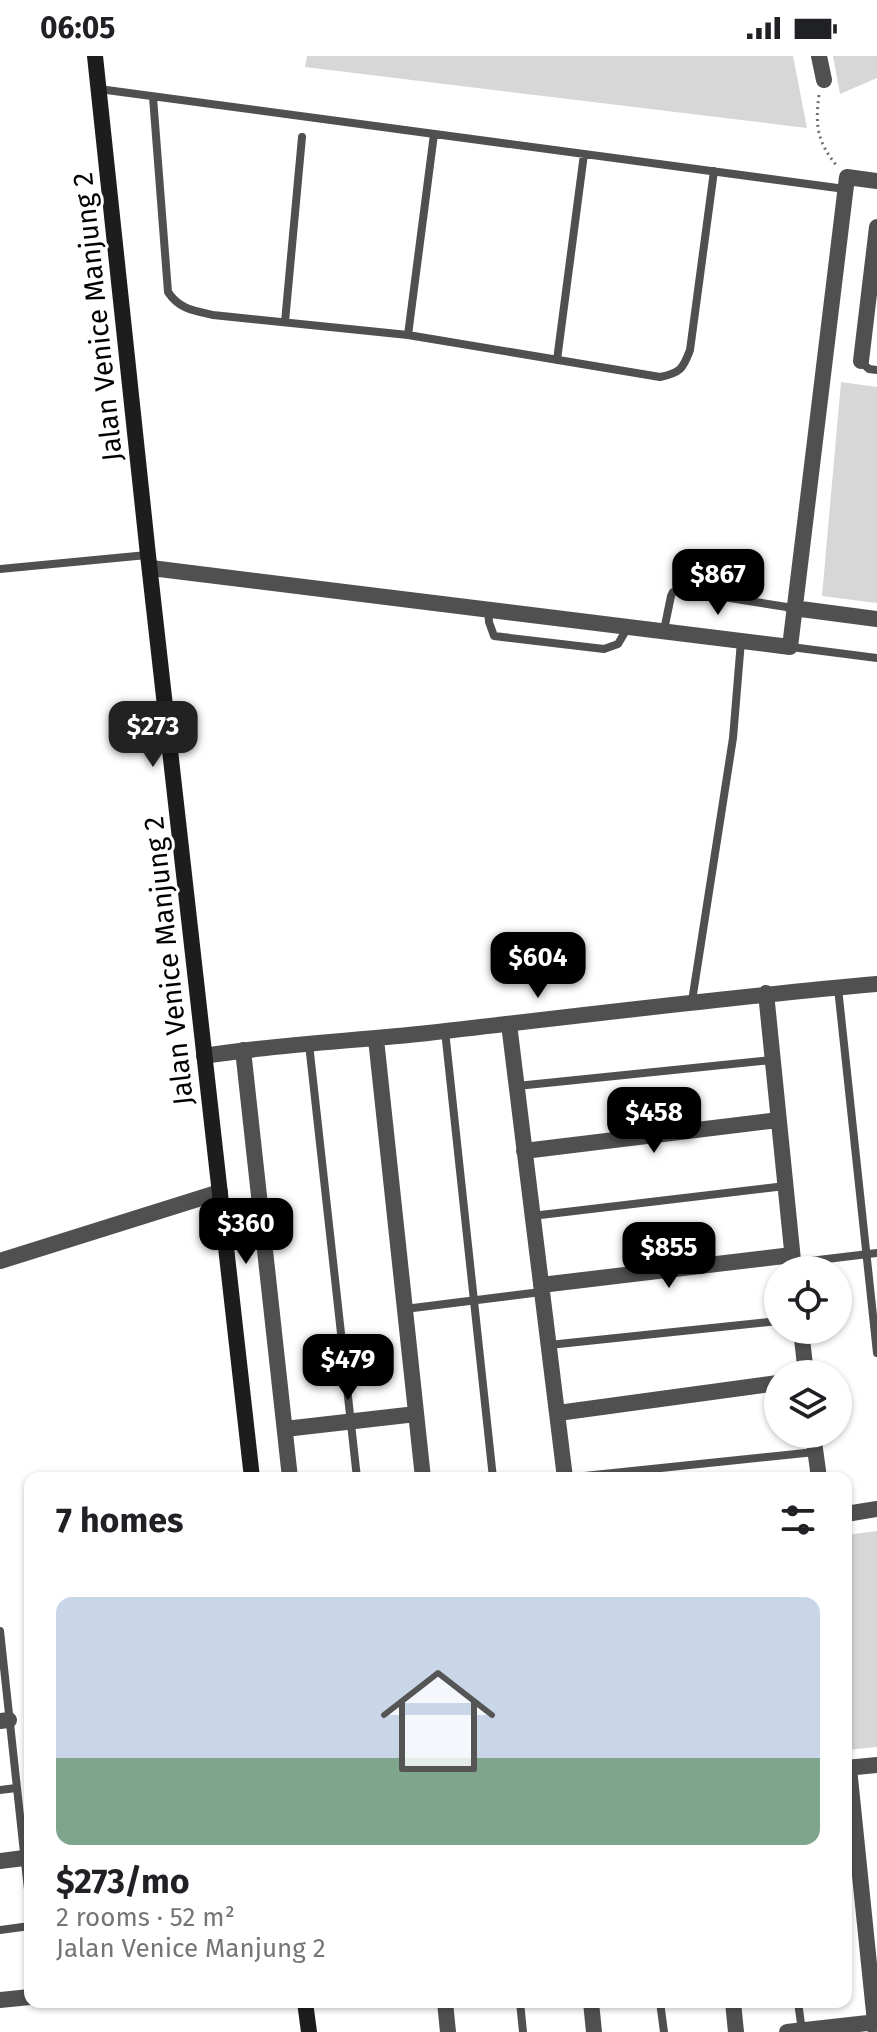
<!DOCTYPE html>
<meta charset="utf-8">
<style>
:root{--surface:#fff;--page:#f6f6f6;--text:#202124;--muted:#757577;--line:#e0e0e0;--accent:#000}
body{margin:0;font-family:"Fira Sans",sans-serif;background:var(--page);color:var(--text);height:100vh;display:flex;flex-direction:column;font-size:30px;white-space:nowrap}
*{box-sizing:border-box;margin:0}
p{font-size:26px;color:var(--muted)}
.icon{flex:none;width:44px;height:44px;fill:none;stroke:currentColor;stroke-width:2;stroke-linecap:round;stroke-linejoin:round}
.map{position:relative;flex:1;overflow:hidden}
.details{position:absolute;left:24px;top:1416px;width:828px;height:536px;display:flex;flex-direction:column;background:var(--surface);border-radius:16px;box-shadow:0 2px 6px #0004}
.details>*{flex:none}
.controls{position:absolute;left:764px;top:1200px;display:grid;gap:16px}
.controls a{display:grid;place-items:center;width:88px;height:88px;border-radius:50%;background:var(--surface);box-shadow:0 2px 6px #0004;font-size:40px}
.price{position:absolute;translate:-50% -68px;padding:0 18px;border-radius:16px;background:var(--accent);color:#fff;font-size:26px;line-height:52px;filter:drop-shadow(0 2px 4px #0008)}
.price::after{content:'';position:absolute;left:50%;top:48px;width:24px;height:18px;margin-left:-12px;background:inherit;clip-path:polygon(0 0,100% 0,50% 100%)}
.price.active{background:#222;color:#fff}
ul{padding:0;list-style:none}
li{display:grid;align-content:center;gap:16px;height:424px;padding:0 32px}
li+li{border-top:2px solid var(--line)}
li span{display:grid;place-items:center;height:248px;border-radius:16px;color:#555}
li>.icon{margin-inline-start:auto}
span .icon{width:144px;height:144px;fill:#fffc;stroke-width:1}
li b{font-size:34px}
h2{display:flex;justify-content:space-between;align-items:center;height:96px;padding:0 32px;font-size:34px}
.status{display:flex;justify-content:space-between;align-items:center;height:56px;padding:0 40px;background:var(--surface);direction:ltr}
.status svg{height:22px;fill:currentColor}
.map>svg:first-child{display:block}
.green{fill:#d7d7d7}
.lines{fill:none;stroke-linecap:round;stroke-linejoin:round}
.path{stroke:#727272;stroke-width:3;stroke-dasharray:2 4;stroke-linecap:butt}
.lane{stroke:#505050;stroke-width:8}
.street{stroke:#505050;stroke-width:16}
.secondary{stroke:#1d1d1d;stroke-width:16}
.labels{text-anchor:middle;stroke-width:6;stroke-linejoin:round;paint-order:stroke}
.street-label{font-size:28px;fill:#000;stroke:#fff}
</style>
<div class="status"><b>06:05</b><svg viewBox="0 0 49 12"><path d="M0 12V9h3v3zM5 12V6h3v6zM10 12V3h3v9zM15 12V0h3v12zM26 1h20v11H26zM47 4h2v5h-2z"/></svg></div>
<div class="map">
<svg width="877" height="1976" viewBox="0 0 877 1976">
<rect width="100%" height="100%" fill="#fff"/>
<path class="green" d="M307,0H793L807,72L305,11Z
M833,0H877V22L840,38Z
M841,326L877,331V547L822,540Z
M877,1475V1691L846,1694V1479Z"/>
<g class="lines">
<path class="path" d="M819,39C815,69 817,86 837,110"/>
<path class="lane" d="M99,33L845,133
M153,41L168,236C179,253 194,255 213,259L408,279L660,321C680,317 683,313 690,294L714,115
M285,266L302,81
M408,279L434,78
M557,304L584,98
M861,306L869,313L877,314
M0,513L147,499
M488,553L489,566L494,580L604,593L618,588L628,571
M664,574L671,540L673,536L679,534L793,552
M791,591L877,602
M838,932L877,1297
M692,945L733,682L741,585
M445,975L493,1422
M309,988L357,1422
M517,1030L772,1004
M532,1160L785,1130
M793,1207L877,1197
M405,1253L541,1236
M549,1289L778,1265
M565,1422L815,1396
M0,1575L30,1852
M0,1734L16,1732
M0,1874L30,1870
M520,1946L523,1976
M660,1946L664,1976
M798,1946L802,1975"/>
<path class="street" d="M819,0L824,24
M861,305L877,171
M151,512L790,591L847,121L877,125
M793,552L877,563
M766,937L794,1214
M509,968L565,1422
M376,983L423,1422
M243,994L290,1422
M204,1000C278,988 354,985 428,977C578,960 727,941 877,928
M524,1095L778,1064
M0,1205L220,1136
M541,1229L792,1199
M801,1274L806,1318
M558,1357L778,1327
M285,1373L416,1358
M813,1378L819,1422
M846,1458L877,1453
M0,1665L9,1664
M846,1712L877,1709
M849,1712L876,1976
M0,1805L24,1802
M0,1944L30,1941
M445,1946L448,1976
M591,1946L594,1976
M733,1946L736,1976
M787,1976L877,1966"/>
<path class="secondary" d="M95,0L148,499L252,1422
M305,1946L309,1976"/>
</g>
<g class="labels">
<g class="street-label">
<text transform="translate(97 261) rotate(-96)" y="10">Jalan Venice Manjung 2</text>
<text transform="translate(168 905) rotate(-96)" y="10">Jalan Venice Manjung 2</text>
</g>
</g>
</svg>
<div class="controls">
<a><svg class="icon" aria-label="locate" viewBox="0 0 24 24"><circle cx="12" cy="12" r="6"/><path d="M12 2v4M12 18v4M2 12h4M18 12h4"/></svg></a>
<a><svg class="icon" aria-label="layers" viewBox="0 0 24 24"><path d="M12 4l9 5-9 5-9-5zM3 14l9 5 9-5"/></svg></a>
</div>
<b class="price" style="left:718px;top:561px">$867</b>
<b class="price active" style="left:153px;top:713px">$273</b>
<b class="price" style="left:538px;top:944px">$604</b>
<b class="price" style="left:654px;top:1099px">$458</b>
<b class="price" style="left:246px;top:1210px">$360</b>
<b class="price" style="left:669px;top:1234px">$855</b>
<b class="price" style="left:348px;top:1346px">$479</b>
<section class="details">
<h2>7 homes<svg class="icon" aria-label="filters" viewBox="0 0 24 24"><path d="M4 7h16M4 17h16"/><circle cx="9" cy="7" r="2"/><circle cx="15" cy="17" r="2"/></svg></h2>
<ul>
<li><span style="background:linear-gradient(#c9d6e8 65%,#7fa58c 0)"><svg class="icon" aria-label="home" viewBox="0 0 24 24"><path d="M3 11l9-7 9 7M6 9v11h12V9"/></svg></span><div><b>$273/mo</b><p>2 rooms · 52 m²</p><p>Jalan Venice Manjung 2</p></div></li>
</ul>
</section>
</div>
